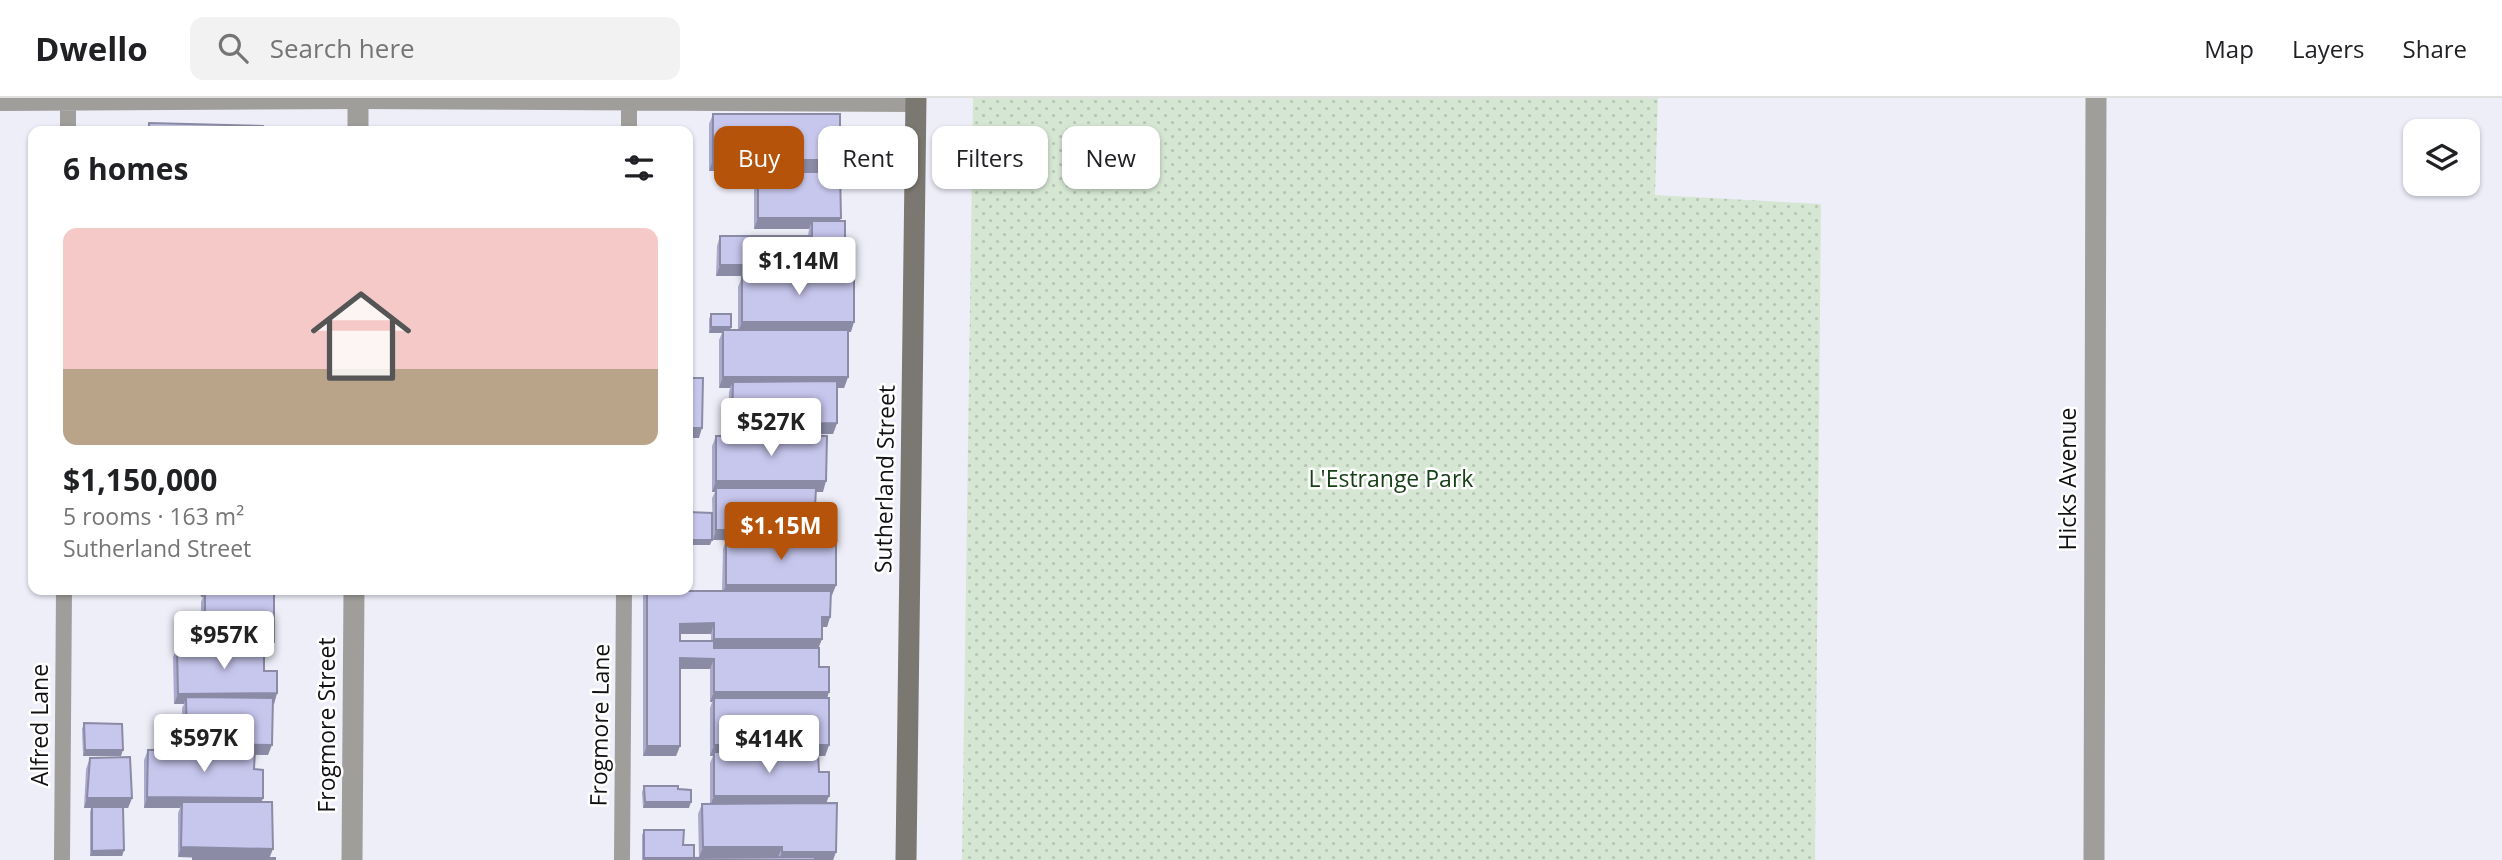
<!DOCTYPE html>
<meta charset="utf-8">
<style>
:root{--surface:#fff;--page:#f2f2f2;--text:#202124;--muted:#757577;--line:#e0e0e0;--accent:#b45309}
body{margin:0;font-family:"Open Sans",sans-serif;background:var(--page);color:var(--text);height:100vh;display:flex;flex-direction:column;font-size:26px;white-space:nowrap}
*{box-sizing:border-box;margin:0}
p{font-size:23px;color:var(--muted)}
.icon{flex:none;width:38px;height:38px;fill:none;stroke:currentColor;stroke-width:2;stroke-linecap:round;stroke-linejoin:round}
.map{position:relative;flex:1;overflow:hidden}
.details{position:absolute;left:28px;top:28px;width:665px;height:469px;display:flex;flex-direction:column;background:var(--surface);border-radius:14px;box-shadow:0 2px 5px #0004}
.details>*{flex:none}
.hud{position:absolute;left:714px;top:28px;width:665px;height:63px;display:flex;gap:14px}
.tools{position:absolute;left:2403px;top:21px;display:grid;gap:14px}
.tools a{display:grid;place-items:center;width:77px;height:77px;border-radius:14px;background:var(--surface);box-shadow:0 2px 5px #0004;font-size:35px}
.price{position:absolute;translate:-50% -60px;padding:0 16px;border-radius:7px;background:#fff;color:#222;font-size:23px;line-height:46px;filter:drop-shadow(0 2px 4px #0008)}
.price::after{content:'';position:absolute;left:50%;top:42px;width:21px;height:16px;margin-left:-10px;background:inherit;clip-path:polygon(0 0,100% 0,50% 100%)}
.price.active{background:var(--accent);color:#fff}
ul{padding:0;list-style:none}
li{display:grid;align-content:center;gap:14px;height:371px;padding:0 35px}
li span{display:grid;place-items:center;height:217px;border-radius:14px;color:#555}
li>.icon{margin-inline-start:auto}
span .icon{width:126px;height:126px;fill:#fffc;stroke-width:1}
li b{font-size:30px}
h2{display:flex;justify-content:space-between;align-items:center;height:84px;padding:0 35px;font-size:30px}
.pill{padding:0 24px;border-radius:14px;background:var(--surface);box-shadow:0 2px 5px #0004;font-size:24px;line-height:63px}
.pill.active{background:var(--accent);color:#fff}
header{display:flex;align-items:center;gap:42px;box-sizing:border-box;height:98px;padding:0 35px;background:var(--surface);border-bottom:2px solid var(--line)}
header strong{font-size:33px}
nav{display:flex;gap:38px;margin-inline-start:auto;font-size:24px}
.search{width:490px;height:63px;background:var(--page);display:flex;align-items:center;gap:18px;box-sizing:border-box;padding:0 24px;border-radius:14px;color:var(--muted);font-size:26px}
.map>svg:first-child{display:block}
.park{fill:url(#park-dots)}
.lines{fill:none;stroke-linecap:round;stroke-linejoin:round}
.lane{stroke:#a09e9a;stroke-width:16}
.street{stroke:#a09e9a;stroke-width:21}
.secondary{stroke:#7b7771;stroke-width:21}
.wall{fill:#abaacc;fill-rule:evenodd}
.shaded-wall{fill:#8b8ba6}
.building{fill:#c7c6ed;stroke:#8b8ba6;stroke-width:2}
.labels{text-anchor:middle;stroke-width:5;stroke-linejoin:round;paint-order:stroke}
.street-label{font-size:23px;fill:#111114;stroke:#fff}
.park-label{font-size:23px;fill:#174016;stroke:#fff}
</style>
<header>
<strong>Dwello</strong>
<div class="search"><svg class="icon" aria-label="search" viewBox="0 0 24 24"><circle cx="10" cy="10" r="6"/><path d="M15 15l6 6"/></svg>Search here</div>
<nav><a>Map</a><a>Layers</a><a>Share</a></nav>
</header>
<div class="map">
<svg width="2502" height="762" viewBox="0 0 2502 762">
<defs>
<pattern id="park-dots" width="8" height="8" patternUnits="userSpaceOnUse" patternTransform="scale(1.75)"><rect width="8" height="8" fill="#d5e7d3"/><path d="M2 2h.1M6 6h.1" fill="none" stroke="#b6c5b4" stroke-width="1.8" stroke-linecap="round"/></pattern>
</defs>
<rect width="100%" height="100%" fill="#eeeef9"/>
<path class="park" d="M973,0H1658L1655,97L1821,106L1815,762H962Z"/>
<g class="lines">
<path class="lane" d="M0,5L358,3L916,6
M68,33V6
M629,33V3
M62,762L64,492
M622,762L624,492"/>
<path class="street" d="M358,33V0
M352,762L354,492
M2094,762L2096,0"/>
<path class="secondary" d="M906,762L916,0"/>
</g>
<path class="wall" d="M713,16L840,62L836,73H709V26Z
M758,74L840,123L844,174L851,234H848V279L844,290H837V325L833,336H728L729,294L730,290H719V242L722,235H709V221L711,216L731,229L730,232H738V189L742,179H764L765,178H716L717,148L720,138H808L809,131H754V84Z
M716,338L823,394H815V410L818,440L836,487L832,497H831L830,519L827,529H822V541L818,550L819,569L827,600L829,647L825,658H818L819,674L836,754L833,762H642V737L644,732L683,747L694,760H699L698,716L702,706H710V665L713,658H710V610L712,604H710V571H680V648L676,658H643V492L722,493L723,451L726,442H713L712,400L715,394H712V348ZM680,536H711V543H680Z
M184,492H277L274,500V544L270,554H264V573L277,595L274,606H273L268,657H254V671L263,700L261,704L269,760L275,762H192L193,760H214L178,759V715L180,710H144V662L148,652L183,651L182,610L184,606H174L173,559L177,549H201V504L203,499H201L200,493L184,494Z
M84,625L121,658H83L82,631Z
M90,660L132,700L128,710H123L124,752L122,758H90V714L91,710H84L86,671Z
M644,688L678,691L689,710H643L642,694Z"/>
<path class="shaded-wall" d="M713,62H840L836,73H709Z
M758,120H841L837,131L812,123L809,131H754Z
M720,167H769L765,178H716Z
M769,171H845L841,181L765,182Z
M742,224H854L851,234H738Z
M711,229H731L729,235L723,232L722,235H709Z
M723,279H848L844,290H732L733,284L730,290H719Z
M837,325L833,336H728L732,326Z
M688,330H702L699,340H688Z
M716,383H826L823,394H716V390L715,394H712Z
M716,432H821L817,443L713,442Z
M688,442H712L710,447H688Z
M726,487H836L832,497H722Z
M86,492H126L125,496L85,494Z
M185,492H201L200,493L184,494Z
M204,492H277L274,501L205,494L203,499H201Z
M822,519H830L827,529H818Z
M714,525L711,536H676L680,526Z
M714,541H822L818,551H710Z
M205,542L274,544L270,554L201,553Z
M680,560L714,561L710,571H676Z
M714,594H829L826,604L714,600L712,604H710Z
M277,595L274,606H186V599L184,606H174L178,596Z
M187,646L272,647L268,657L183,656Z
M714,647H829L825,658H714V654L713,658H710Z
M647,648H680L676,658H643Z
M85,652H123L121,658H83Z
M714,698H829L825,708H710Z
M147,699L263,700L259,710L182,704L180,710H144Z
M87,700H132L128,710H84Z
M645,704H691L689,710H643Z
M181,749L273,751L269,761L178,759Z
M703,749H782L778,759L699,760Z
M124,752L122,758H90L92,753Z
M782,754H836L833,762H779Z
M644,760H694H685V762H643Z"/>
<path class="building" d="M713,16H840V62H713Z
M149,25L263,28L264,33H149Z
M87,31H116V33H87Z
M688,44H691V70H689L688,64Z
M688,64H689L688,115Z
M758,74H840L841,120H758Z
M812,123H845V171H769V167H720V138H812Z
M766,174H854V224H742V179H766Z
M711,216H731V229H711Z
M723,232H848V279H723Z
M688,280H703L702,330H688Z
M837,283V325L732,326L733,284Z
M716,338H827L826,383H716Z
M716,390H816L815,410H821V432H716Z
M688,414L712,415V442H688Z
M726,440H836V487H726Z
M647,492H680V493H831L830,519H822V541H714V525L680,526V543H714V550H819V569H829V594H714V561L680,560V648H647Z
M205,494H274V544L205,542Z
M177,549H264V573H277V595L178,596Z
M186,599L273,600L272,647L187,646Z
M714,600H829V647H714Z
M84,625L122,626L123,652H85Z
M255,651L254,671L263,672V700L147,699L148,652Z
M714,654H818L819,674H829V698H714Z
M130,659L132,700H87L90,660Z
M644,688H678V691L691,692V704H645Z
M182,704H272L273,751L181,749Z
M837,705L836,754H782V749H703L702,706Z
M92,709H123L124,752L92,753Z
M644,732H684L683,747H694V760H644Z
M815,759V762H685V760Z
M193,760H275V762H193Z"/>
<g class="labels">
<g class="street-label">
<text transform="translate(885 381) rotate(-89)" y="8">Sutherland Street</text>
<text transform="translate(2068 381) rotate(-90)" y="8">Hicks Avenue</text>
<text transform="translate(40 627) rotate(-90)" y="8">Alfred Lane</text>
<text transform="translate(327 627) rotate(-90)" y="8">Frogmore Street</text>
<text transform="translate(600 627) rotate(-89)" y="8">Frogmore Lane</text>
</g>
<g class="park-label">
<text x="1391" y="389">L'Estrange Park</text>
</g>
</g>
</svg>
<div class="tools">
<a><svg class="icon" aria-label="layers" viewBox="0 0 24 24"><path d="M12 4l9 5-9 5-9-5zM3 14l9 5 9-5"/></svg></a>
</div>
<b class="price" style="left:799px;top:199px">$1.14M</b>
<b class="price" style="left:771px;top:360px">$527K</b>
<b class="price active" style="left:781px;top:464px">$1.15M</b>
<b class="price" style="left:224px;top:573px">$957K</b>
<b class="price" style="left:204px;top:676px">$597K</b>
<b class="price" style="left:769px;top:677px">$414K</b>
<div class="hud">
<a class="pill active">Buy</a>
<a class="pill">Rent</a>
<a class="pill">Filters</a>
<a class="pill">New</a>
</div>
<section class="details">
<h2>6 homes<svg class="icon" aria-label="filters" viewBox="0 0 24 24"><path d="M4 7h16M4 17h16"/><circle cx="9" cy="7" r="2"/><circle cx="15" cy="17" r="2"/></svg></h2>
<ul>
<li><span style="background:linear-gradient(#f6c9c9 65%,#b9a48a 0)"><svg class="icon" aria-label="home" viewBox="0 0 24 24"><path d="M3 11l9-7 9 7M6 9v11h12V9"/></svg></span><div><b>$1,150,000</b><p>5 rooms · 163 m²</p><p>Sutherland Street</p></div></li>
</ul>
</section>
</div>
